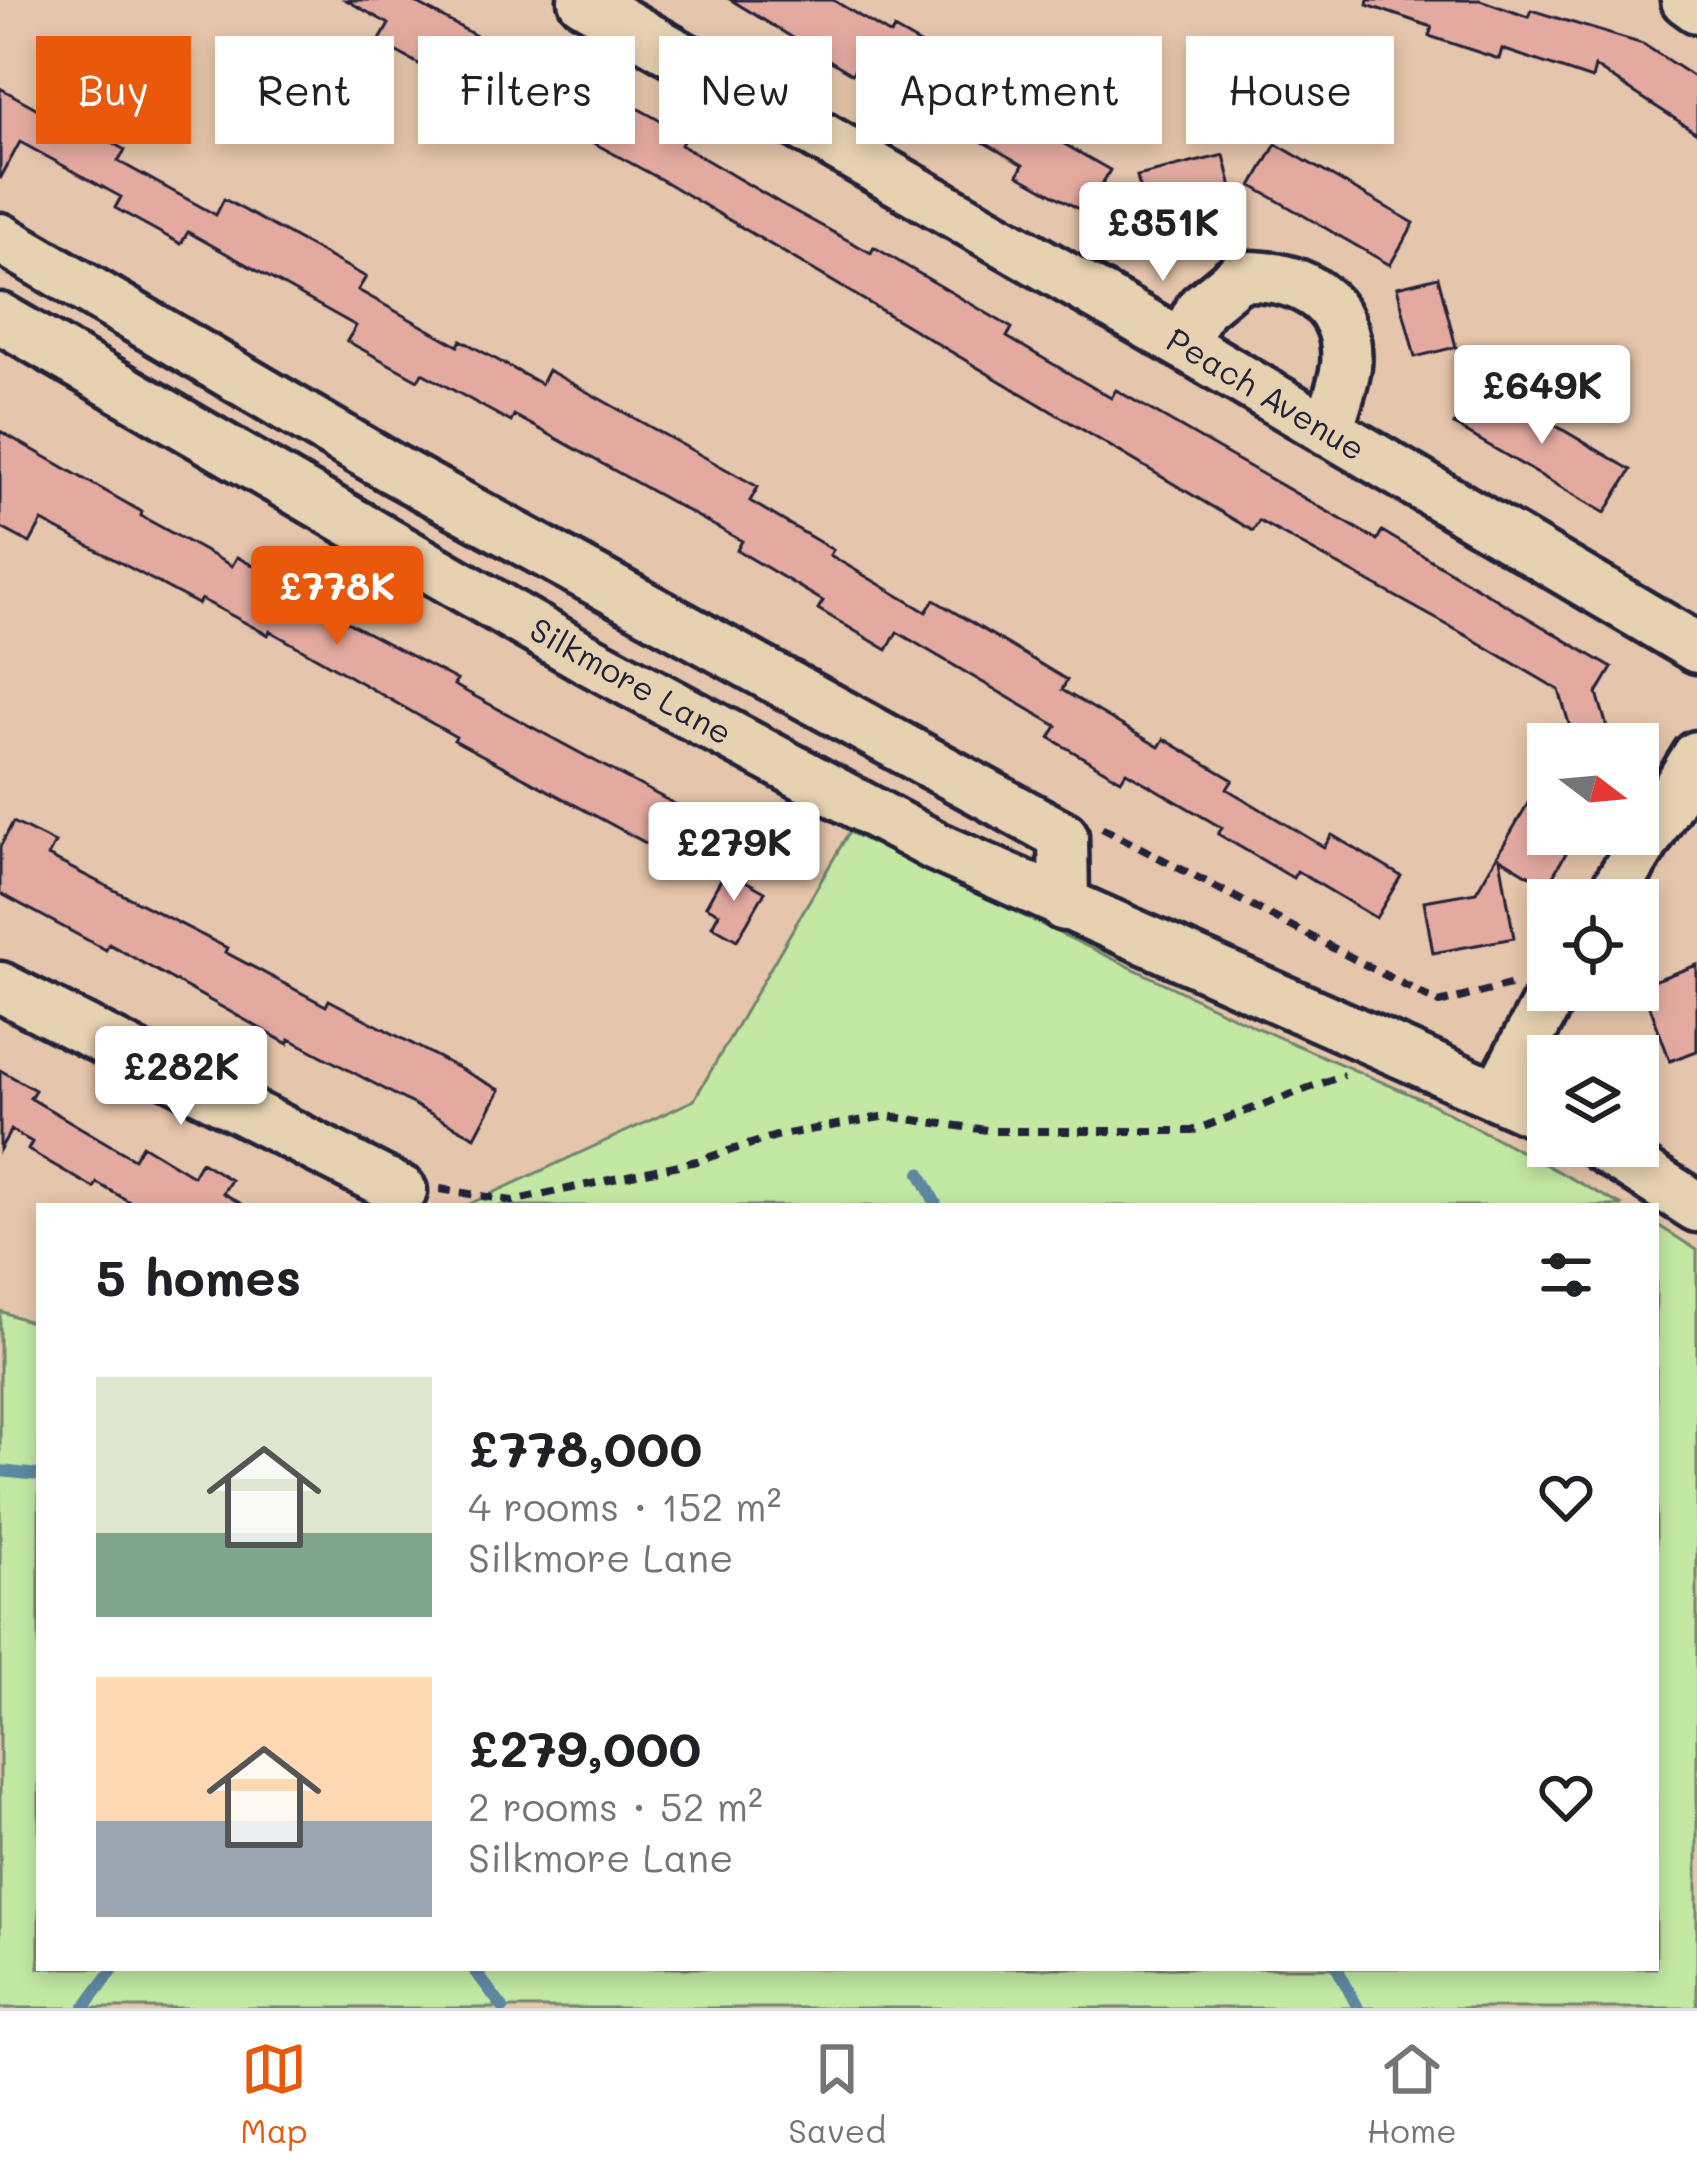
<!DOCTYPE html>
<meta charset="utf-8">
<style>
:root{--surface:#fff;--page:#f2f2f2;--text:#202124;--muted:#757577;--line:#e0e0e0;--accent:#ea580c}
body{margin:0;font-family:Mali,sans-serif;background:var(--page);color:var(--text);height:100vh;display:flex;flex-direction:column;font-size:45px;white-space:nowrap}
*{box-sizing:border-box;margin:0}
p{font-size:39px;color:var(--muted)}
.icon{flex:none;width:66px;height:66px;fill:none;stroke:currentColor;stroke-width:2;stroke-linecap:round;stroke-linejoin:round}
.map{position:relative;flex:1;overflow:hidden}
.details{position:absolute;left:36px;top:1203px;width:1623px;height:768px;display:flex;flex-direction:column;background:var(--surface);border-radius:0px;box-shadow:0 6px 18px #0003}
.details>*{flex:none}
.banner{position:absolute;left:36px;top:36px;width:1626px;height:108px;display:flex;gap:24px}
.needle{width:78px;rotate:106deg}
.tools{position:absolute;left:1527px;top:723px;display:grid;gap:24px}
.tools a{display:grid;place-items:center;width:132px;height:132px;border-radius:0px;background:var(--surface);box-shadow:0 6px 18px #0003;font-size:60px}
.price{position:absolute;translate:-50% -102px;padding:0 27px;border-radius:12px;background:#fff;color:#222;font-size:39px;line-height:78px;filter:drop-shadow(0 3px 6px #0008)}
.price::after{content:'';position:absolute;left:50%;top:72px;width:36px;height:27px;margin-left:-18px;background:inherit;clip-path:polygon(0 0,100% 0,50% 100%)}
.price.active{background:var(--accent);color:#fff}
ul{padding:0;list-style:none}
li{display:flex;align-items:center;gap:36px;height:300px;padding:0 60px}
li span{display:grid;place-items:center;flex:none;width:336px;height:240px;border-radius:0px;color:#555}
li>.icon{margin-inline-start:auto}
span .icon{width:144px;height:144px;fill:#fffc;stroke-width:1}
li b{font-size:51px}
h2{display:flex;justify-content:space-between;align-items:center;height:144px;padding:0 60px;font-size:51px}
.pill{padding:0 42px;border-radius:0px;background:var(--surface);box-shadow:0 6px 18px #0003;font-size:42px;line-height:108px}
.pill.active{background:var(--accent);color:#fff}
.tab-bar{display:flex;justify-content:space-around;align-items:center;height:168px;border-top:3px solid var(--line);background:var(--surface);font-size:33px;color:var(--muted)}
.tab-bar a{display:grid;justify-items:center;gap:6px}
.tab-bar .active{color:var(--accent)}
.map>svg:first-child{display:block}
.green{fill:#c2e8a3;stroke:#72856f;stroke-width:3}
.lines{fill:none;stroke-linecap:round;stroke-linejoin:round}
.stream{stroke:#5d88a1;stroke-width:12}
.building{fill:#e4aaa0;stroke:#22223b;stroke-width:3}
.minor-casing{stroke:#22223b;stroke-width:57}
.path{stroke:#22223b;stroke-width:8;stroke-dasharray:12 9;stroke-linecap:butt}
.minor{stroke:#e6d1b0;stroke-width:48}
.labels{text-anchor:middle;stroke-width:9;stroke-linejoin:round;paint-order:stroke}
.street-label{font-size:33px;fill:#22223b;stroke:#e6d1b0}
</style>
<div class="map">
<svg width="1697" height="2008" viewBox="0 0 1697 2008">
<rect width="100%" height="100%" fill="#e5c5ab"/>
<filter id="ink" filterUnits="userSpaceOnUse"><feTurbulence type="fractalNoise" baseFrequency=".00833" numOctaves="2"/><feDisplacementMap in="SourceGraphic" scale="24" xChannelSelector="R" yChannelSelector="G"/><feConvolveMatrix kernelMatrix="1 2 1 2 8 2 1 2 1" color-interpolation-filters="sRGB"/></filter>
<g filter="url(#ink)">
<path class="green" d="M849,832L1255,1027L1426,1101L1623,1206H465L694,1100Z
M1656,1224L1697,1250V2008H0V1311L39,1325V1968H1656Z"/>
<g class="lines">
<path class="stream" d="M920,1173L937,1206
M0,1471L39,1475
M473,1968L503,2008
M1337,1968L1358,2008
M84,2008L114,1968"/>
</g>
<path class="building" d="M346,0H411L536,69L543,56L686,135L681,145L780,203L871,253L874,247L1012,328L1007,337L1111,398L1116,390L1377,540L1382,531L1612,668L1597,693L1612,744H1575L1559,690L1469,637L1259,521L1253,531L662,180L496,90L489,103L379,42L389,24Z
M731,0H833L891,35L894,29L959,66L956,71L1033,116L1029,124L1110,170L1086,213L1018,175L1023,165L945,120L948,115L858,64L852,74Z
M1368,0H1480L1528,17L1531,10L1643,44L1697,79V133L1595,67L1592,79L1502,49L1499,59L1429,36L1432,27L1367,5Z
M0,88L52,117L55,111L125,150L118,161L216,215L224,199L366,277L358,290L458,346L461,340L541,384L548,370L758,487L750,501L833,550L830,555L926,612L934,600L1067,680L1062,690L1159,747L1164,739L1233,780L1227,789L1324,847L1332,835L1401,876L1376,918L1297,871L1293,878L1218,834L1222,828L1126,772L1121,780L1050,738L1057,726L897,632L887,650L818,609L823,601L737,550L742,541L514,415L511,422L422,373L418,380L347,341L356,326L188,232L181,244L115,208L121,197L20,142L0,179Z
M1276,144L1414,223L1390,265L1252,186Z
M1224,155L1234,196L1146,216L1137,176Z
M1438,277L1456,347L1415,357L1397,287Z
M1480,381L1631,470L1605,513L1454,425Z
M0,431L142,512L141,516L232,566L237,557L294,588L292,593L457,680L454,685L723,830L700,872L454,740L456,737L270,631L268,635L201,599L198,604L42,521L30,543L0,527Z
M1548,769V834H1577L1547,886L1500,858L1514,938L1433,953L1424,901L1476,892Z
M13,822L55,843L48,856L227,948L225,952L326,1006L329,1000L500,1090L475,1137L290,1039L288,1044L109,944L106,950L0,893V847Z
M726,870L765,892L737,940L712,926L719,913L706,906Z
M1697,965V1051L1670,1061L1642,985Z
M0,1070L35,1090L30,1098L134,1159L142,1145L193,1176L201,1162L231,1180L223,1193L245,1206H137L97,1183L94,1188L28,1150L32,1142L11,1130L0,1149Z"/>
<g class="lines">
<g class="minor-casing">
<path id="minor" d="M583,0L1182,344L1697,648
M1686,0L1697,8
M0,238L393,469L1063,836L1064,906
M0,318L584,657L937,847L1548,1118
M1182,344L1201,308L1240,276C1298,274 1352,299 1346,366C1343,387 1334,410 1328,431
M1609,900L1697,756
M0,987L402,1191
M1499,1093L1554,990
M1601,1146L1697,1207"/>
</g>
<path class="path" d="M1102,828L1439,1003L1510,985
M440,1189L512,1201L697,1161L776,1136L886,1116L994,1131H1192L1344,1075"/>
<use href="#minor" class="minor"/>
</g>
</g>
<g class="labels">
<g class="street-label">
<text transform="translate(1266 394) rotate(31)" y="12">Peach Avenue</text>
<text transform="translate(631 681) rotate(29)" y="12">Silkmore Lane</text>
</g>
</g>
</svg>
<div class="tools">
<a><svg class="needle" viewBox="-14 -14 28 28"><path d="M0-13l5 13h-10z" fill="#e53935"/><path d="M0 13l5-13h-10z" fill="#757577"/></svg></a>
<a><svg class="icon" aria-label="locate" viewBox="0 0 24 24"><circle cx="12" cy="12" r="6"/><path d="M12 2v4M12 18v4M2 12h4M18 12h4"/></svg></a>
<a><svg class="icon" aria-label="layers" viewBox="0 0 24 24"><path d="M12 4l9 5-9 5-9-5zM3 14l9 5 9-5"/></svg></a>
</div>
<b class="price" style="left:1163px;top:284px">£351K</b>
<b class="price" style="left:1542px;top:447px">£649K</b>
<b class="price active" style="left:337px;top:648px">£778K</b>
<b class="price" style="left:734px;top:904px">£279K</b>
<b class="price" style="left:181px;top:1128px">£282K</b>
<div class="banner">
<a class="pill active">Buy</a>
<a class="pill">Rent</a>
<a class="pill">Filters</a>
<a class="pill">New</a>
<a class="pill">Apartment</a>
<a class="pill">House</a>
</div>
<section class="details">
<h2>5 homes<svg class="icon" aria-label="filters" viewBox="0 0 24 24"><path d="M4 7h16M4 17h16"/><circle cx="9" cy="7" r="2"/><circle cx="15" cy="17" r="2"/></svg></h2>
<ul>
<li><span style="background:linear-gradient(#dfe7d0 65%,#7fa58c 0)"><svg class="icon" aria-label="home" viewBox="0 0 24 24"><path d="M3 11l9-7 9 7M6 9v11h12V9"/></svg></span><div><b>£778,000</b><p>4 rooms · 152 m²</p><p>Silkmore Lane</p></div><svg class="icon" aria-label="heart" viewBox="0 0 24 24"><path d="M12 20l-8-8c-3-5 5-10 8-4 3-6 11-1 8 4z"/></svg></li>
<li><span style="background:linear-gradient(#ffd9b3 60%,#9aa5b1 0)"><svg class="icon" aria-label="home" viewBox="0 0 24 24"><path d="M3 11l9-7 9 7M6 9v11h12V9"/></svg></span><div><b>£279,000</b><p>2 rooms · 52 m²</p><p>Silkmore Lane</p></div><svg class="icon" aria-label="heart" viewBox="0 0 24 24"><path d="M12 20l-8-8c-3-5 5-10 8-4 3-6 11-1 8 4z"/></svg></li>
</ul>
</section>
</div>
<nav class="tab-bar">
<a class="active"><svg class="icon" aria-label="map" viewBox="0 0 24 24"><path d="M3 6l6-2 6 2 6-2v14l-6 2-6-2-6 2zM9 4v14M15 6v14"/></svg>Map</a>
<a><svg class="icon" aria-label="saved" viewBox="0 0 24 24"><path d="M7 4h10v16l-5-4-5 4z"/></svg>Saved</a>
<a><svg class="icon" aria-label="home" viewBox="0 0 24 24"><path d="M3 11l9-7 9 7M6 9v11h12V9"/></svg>Home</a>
</nav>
